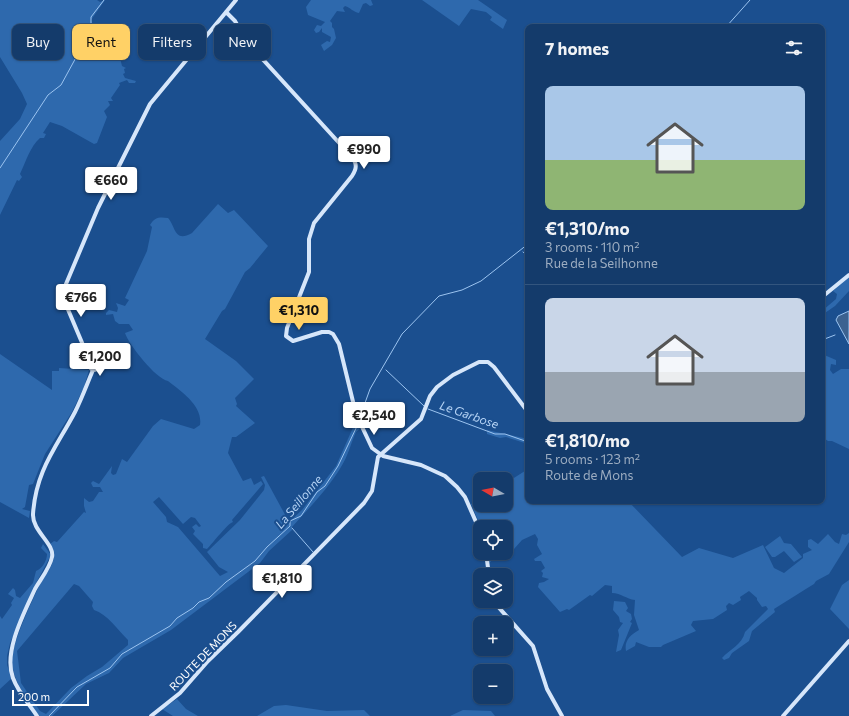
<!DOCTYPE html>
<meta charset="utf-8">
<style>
:root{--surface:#143b6b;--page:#214673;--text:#f1f3f6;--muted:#9dadc1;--line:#33557e;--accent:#ffd166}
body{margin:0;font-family:Commissioner,sans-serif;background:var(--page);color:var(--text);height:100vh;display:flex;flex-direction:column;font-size:15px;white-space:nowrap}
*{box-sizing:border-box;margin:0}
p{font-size:13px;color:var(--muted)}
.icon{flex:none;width:22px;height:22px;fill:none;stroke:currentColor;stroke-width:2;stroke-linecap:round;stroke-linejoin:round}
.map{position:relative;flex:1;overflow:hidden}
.details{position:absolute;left:525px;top:24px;width:300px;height:480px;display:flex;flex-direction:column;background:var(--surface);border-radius:8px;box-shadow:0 1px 3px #0004,0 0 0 1px var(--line)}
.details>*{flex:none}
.guide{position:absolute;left:12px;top:24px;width:380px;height:36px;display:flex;gap:8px}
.needle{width:26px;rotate:280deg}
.tools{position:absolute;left:473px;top:472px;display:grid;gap:8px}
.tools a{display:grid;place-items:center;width:40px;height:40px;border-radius:8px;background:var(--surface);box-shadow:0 1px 3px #0004,0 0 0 1px var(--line);font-size:20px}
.scale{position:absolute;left:12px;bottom:10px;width:77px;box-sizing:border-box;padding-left:4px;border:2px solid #fff;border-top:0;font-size:11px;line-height:14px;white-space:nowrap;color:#fff;-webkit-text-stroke:3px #1b4f8f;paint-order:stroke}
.price{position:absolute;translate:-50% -34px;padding:0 9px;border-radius:4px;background:#fff;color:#222;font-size:13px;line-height:26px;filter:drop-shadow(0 1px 2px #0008)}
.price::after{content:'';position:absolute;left:50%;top:24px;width:12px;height:9px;margin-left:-6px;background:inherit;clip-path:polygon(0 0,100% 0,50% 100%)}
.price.active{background:var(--accent);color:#111}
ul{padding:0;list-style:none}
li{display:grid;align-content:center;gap:8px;height:212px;padding:0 20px}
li+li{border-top:1px solid var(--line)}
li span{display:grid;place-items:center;height:124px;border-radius:8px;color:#555}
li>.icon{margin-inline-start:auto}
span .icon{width:72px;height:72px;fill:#fffc;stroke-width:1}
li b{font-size:17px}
h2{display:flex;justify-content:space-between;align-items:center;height:48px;padding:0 20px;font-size:17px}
.pill{padding:0 14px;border-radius:8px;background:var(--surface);box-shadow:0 1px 3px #0004,0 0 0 1px var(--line);font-size:14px;line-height:36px}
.pill.active{background:var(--accent);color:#111}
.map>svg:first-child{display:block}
.green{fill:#2e69ad;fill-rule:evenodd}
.water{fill:#3c6290;stroke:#9cc4f0}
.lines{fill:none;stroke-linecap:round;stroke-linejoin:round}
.stream{stroke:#9cc4f0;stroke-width:1}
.secondary{stroke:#d6e6fa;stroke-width:4}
.labels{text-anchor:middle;stroke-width:4;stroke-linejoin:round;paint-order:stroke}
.street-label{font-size:11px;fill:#fff;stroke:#1b4f8f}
.water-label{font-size:12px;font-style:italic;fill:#b5d3f5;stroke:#1b4f8f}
</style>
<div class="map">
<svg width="849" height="716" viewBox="0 0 849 716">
<rect width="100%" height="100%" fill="#1b4f8f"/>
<path class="green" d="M0,0H97L100,2L105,0L91,20L95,34L106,28L110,31L109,33L110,34L116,33C122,38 123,43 124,52L126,54L125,57L120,58L122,66L126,68L124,69L125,73L123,74L125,78L136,81L135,83H129L127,80L119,83L120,85L111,98L113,101H108L110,105L104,111L107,117L97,143L94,144L62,126L50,122L43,133L46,134L44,138H40C30,147 26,161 20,174L22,177L19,181L17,180L0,215V141L20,119L27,104L22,93L0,57Z
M311,0H371L373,5L370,6L366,3L363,4L359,13C353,12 351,8 345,6L343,8L345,12L337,11L330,21L332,23V27L334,29L336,38L332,45L324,51L321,45L327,41L330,42L331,37L322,32V28L319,32L316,33L314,30L317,25L321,26L325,22L308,15L306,7Z
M422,0H478L507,20L503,29L490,20L492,17L486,12L471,9L459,26Z
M218,204L228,213L234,210L268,246L250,268L245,272L225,309L222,311L205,339L236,361L254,379L235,398L237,404L236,406L255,423L236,437H232L228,453L243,481L251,478L254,485L261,481L263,484L232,520L233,522C228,523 213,543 207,549L203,548V544L193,534L195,531L192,527L196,524L199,527L201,526L195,518L191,517L183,524L159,497L153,502L166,517L167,522L178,527L220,576L228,572L219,567L207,552L240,520L264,490L265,485L261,477L264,476L289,522L302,510L336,466L355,423L360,429L356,432C351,443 348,456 341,467C328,489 309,508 292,527V530L269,551L260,563L171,630L123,658L109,673L86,684L52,716H39C28,701 15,684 12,665C10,646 32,601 41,582C46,574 54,565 54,555C55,551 52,548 50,544L54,541L57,542L84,512L86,513L84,506V498L89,502L93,501L99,492H103L100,487H93L91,483L93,481L99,484L112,466L111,473L113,475L116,474L122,459L127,462L153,426L161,419L194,429L200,425C203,406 182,392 168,381C156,379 129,345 125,333L133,330L129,324H119L115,321L113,314L106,315V313L109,310L117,312L118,308L116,303L125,306L129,300L125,298L147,251L152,227L150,225C155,217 159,217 168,218C176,227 174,243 192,233ZM74,584L79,586L93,602L92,606L94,610C107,614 118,630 128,640V645L102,667L87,676L71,688L46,714L40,711L21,683L17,651Z
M849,275V291L835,306L822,315V311L836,299L837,294L833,291Z
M0,354L52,390V371H59V368L89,370L84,387L72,412L45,454L33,484L29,485L25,507L22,509L30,511L29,518L0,502Z
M822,354L836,360V365L831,364L830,370L833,374L841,369H849V449L832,441H828L822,437Z
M487,430L528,439V444L506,437L500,438L487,434Z
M528,469V501H628L682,557L699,548L733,558L763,545L774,568L784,573L803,558V554L812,550L808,547V540L811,539L818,544L828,534L835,542L839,544L842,534L846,535L849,533V542L829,574L816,581L814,584C801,592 788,600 774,609L775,612L752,631L749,641L732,653L729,658L724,660L722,658C730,649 742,645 745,632L768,609L766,606L762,607L757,600V598L749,591L740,597L741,600L733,605L729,603L726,606L727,610L713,619L693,621L691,625L696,631L663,645L661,647H649L636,642L635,646L626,651C624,641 630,635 639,630L634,615L635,600C626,599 621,593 612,593V586L605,585L592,596L590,595L569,610L567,609L560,612L538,587L539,583L544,582L549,579L542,577L543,573L541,571L545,568L541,561H535L534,559L542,554L537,545L538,539L535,534L522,540L505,559L496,557L489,563L487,553H506V527H481L471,504L480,499V505H506V483Z
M780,536L784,543L791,544L802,557L794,562L784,551L775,557H772L765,547Z
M43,544L51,555L34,587L10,643L7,656V665L12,678L0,689V616L2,619L12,605L11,603L14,598L8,594L13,588L15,590L16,596L20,598L33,583L36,571C43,568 47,560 47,554L41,548Z
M849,580V629L830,609L842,585Z
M614,601L625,602L628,608L626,611L631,614L632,619L630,622L632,623L621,650L616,652L619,635L618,630L623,623L620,622L619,617L613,610Z
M177,699L186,709L198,716H173L162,709Z
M286,705L327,711L364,710L370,716H257L274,706Z
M463,710L491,711L495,716H450Z"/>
<path class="water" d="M849,311V344L836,320L838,316Z"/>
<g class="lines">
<path class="stream" d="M726,27L750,0
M0,168L48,95L61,85L91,30V17L104,0
M523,252L528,256
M822,340L835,335
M386,370L424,406
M428,409L495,434H505L528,442
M360,417L370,389L402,334L439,296L462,290L481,281L528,244
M292,528L313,552
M49,716L77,687L110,668L122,654L170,626L177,618L193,608L199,602L209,598L226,582L255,561L267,547L290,526V521L301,516L317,492L325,486L338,466L359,422"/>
<path class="secondary" d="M226,12L235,21L246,41L352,157C357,164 357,168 352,176L314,223L309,239V272L287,328L286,336L293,341L322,332H329L333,334L339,344L356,414L372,448L383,456L421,465L445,476L457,487L465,497L480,531
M822,297L849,275
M90 366a4 4 0 1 1 8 0a4 4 0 1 1-8 0Z
M91,364L64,300V293L66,284L98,208L150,104L236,0
M486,553L489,575
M493,601L533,646L547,689L562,716
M37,716C29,704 18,692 13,678C3,652 24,613 35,589C40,580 50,568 52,557C55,544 32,531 33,514C36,470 56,448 75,412C82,398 87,384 93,370
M151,716L180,693L208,661L238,632L364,503L372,491L378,457L421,419L430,396L437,387L453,375L479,362H488L494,367L528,412
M783,716L849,641"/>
</g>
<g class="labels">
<g class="street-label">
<text transform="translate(203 656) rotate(-46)" y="4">ROUTE DE MONS</text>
</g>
<g class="water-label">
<text transform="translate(469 415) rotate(19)" y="4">Le Garbose</text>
<text transform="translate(299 502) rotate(-50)" y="4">La Seillonne</text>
</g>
</g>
</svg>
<div class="tools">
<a><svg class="needle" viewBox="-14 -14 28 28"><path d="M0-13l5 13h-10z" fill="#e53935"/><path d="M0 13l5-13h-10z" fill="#9dadc1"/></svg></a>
<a><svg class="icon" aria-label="locate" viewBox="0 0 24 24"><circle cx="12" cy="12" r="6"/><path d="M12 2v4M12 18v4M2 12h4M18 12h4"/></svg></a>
<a><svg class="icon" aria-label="layers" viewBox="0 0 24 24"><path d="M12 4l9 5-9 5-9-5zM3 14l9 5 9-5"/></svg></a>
<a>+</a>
<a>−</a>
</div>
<div class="scale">200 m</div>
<b class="price" style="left:364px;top:170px">€990</b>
<b class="price" style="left:111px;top:201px">€660</b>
<b class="price" style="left:81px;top:318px">€766</b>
<b class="price active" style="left:299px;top:331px">€1,310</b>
<b class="price" style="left:100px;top:377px">€1,200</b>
<b class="price" style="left:374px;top:436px">€2,540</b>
<b class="price" style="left:282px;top:599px">€1,810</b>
<div class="guide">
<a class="pill">Buy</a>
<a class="pill active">Rent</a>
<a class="pill">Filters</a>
<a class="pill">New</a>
</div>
<section class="details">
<h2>7 homes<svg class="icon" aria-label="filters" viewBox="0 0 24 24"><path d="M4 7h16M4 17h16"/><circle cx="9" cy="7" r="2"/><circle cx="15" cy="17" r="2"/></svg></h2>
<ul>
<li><span style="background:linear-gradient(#a9c7e8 60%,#8fb573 0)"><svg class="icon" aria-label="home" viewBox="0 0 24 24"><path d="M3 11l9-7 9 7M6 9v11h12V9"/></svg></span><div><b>€1,310/mo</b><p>3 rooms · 110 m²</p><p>Rue de la Seilhonne</p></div></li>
<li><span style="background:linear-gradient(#c9d6e8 60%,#9aa5b1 0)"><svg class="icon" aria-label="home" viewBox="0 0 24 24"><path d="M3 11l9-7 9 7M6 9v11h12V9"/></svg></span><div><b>€1,810/mo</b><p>5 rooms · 123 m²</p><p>Route de Mons</p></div></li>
</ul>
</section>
</div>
